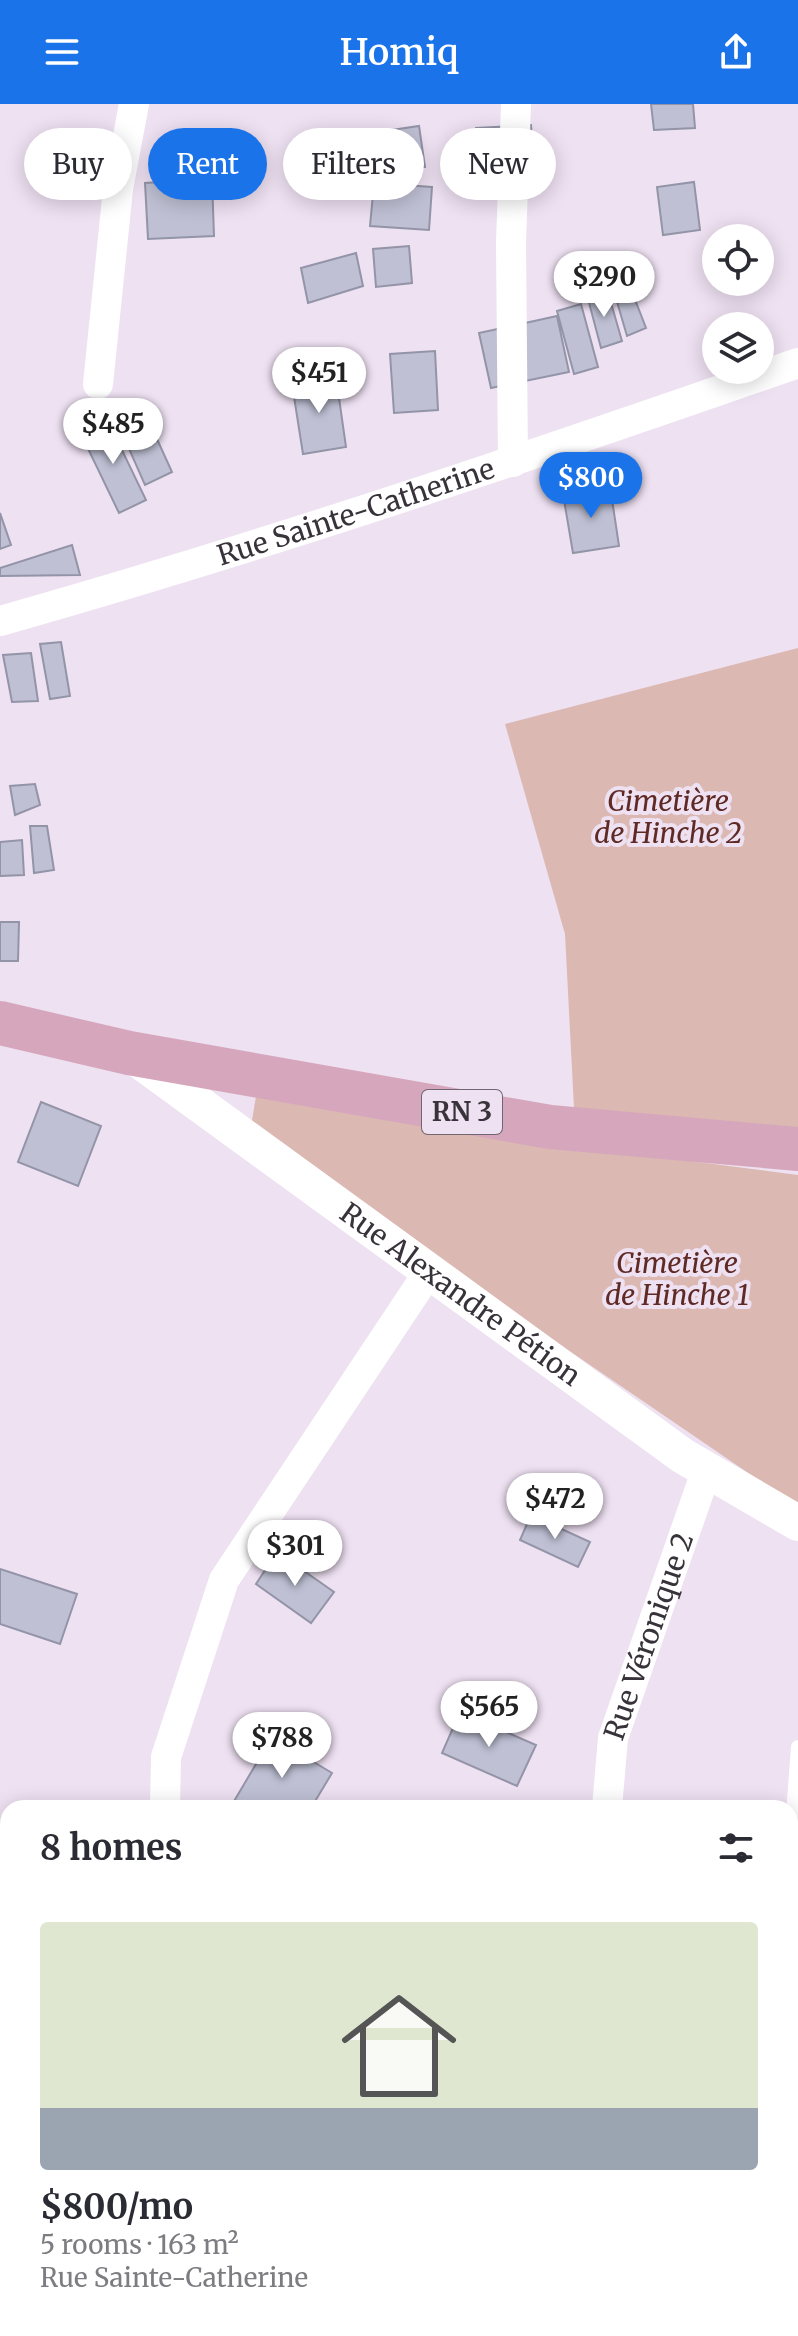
<!DOCTYPE html>
<meta charset="utf-8">
<style>
:root{--surface:#fff;--page:#f2f2f3;--text:#2b2b33;--muted:#7c7c81;--accent:#1a73e8}
body{margin:0;font-family:Merriweather,serif;background:var(--page);color:var(--text);height:100vh;display:flex;flex-direction:column;font-size:30px;white-space:nowrap}
*{box-sizing:border-box;margin:0}
p{font-size:26px;color:var(--muted)}
.icon{flex:none;width:44px;height:44px;fill:none;stroke:currentColor;stroke-width:2;stroke-linecap:round;stroke-linejoin:round}
.map{position:relative;flex:1;overflow:hidden}
.details{position:absolute;left:0px;top:1696px;width:798px;height:536px;display:flex;flex-direction:column;background:var(--surface);border-radius:24px 24px 0 0;box-shadow:0 4px 20px #0003}
.details>*{flex:none}
.banner{position:absolute;left:24px;top:24px;width:750px;height:72px;display:flex;gap:16px}
.buttons{position:absolute;left:702px;top:120px;display:grid;gap:16px}
.buttons a{display:grid;place-items:center;width:72px;height:72px;border-radius:50%;background:var(--surface);box-shadow:0 4px 20px #0003;font-size:40px}
.price{position:absolute;translate:-50% -68px;padding:0 18px;border-radius:28px;background:#fff;color:#222;font-size:26px;line-height:52px;filter:drop-shadow(0 2px 4px #0008)}
.price::after{content:'';position:absolute;left:50%;top:48px;width:24px;height:18px;margin-left:-12px;background:inherit;clip-path:polygon(0 0,100% 0,50% 100%)}
.price.active{background:var(--accent);color:#fff}
ul{padding:0;list-style:none}
li{display:grid;align-content:center;gap:16px;height:424px;padding:0 40px}
li span{display:grid;place-items:center;height:248px;border-radius:8px;color:#555}
li>.icon{margin-inline-start:auto}
span .icon{width:144px;height:144px;fill:#fffc;stroke-width:1}
li b{font-size:34px}
h2{display:flex;justify-content:space-between;align-items:center;height:96px;padding:0 40px;font-size:34px}
.chip{padding:0 28px;border-radius:36px;background:var(--surface);box-shadow:0 4px 20px #0003;font-size:28px;line-height:72px}
.chip.active{background:var(--accent);color:#fff}
header{display:flex;justify-content:space-between;align-items:center;height:104px;padding:0 40px;background:var(--accent);color:#fff;font-size:36px;font-weight:600}
.map>svg:first-child{display:block}
.green{fill:#dcb8b2}
.building{fill:#bfc0d4;stroke:#9394a7;stroke-width:2}
.lines{fill:none;stroke-linecap:round;stroke-linejoin:round}
.service{stroke:#fff;stroke-width:14}
.minor{stroke:#fff;stroke-width:30}
.tertiary{stroke:#fff;stroke-width:36}
.primary{stroke:#d6a7bc;stroke-width:44}
.labels{text-anchor:middle;stroke-width:8;stroke-linejoin:round;paint-order:stroke}
.shield{fill:#eee1f2;stroke:#6f6771;stroke-width:2}
.shield-label{font-size:26px;font-weight:bold;fill:#38333a}
.street-label{font-size:28px;fill:#38333a;stroke:#eee1f2}
.park-label{font-size:28px;font-style:italic;fill:#5f2924;stroke:#eee1f2}
</style>
<header><svg class="icon" aria-label="menu" viewBox="0 0 24 24"><path d="M4 6h16M4 12h16M4 18h16"/></svg>Homiq<svg class="icon" aria-label="share" viewBox="0 0 24 24"><path d="M12 15V3M7 8l5-5 5 5M5 13v7h14v-7"/></svg></header>
<div class="map">
<svg width="798" height="2232" viewBox="0 0 798 2232">
<rect width="100%" height="100%" fill="#eee1f2"/>
<path class="green" d="M798,544V1038L574,1004L565,830L505,620Z
M256,992L582,1043L798,1071V1403L250,1029Z"/>
<path class="building" d="M651,0H693L695,24L654,26Z
M531,21L534,64L478,67L476,24Z
M419,22L425,63L377,69L371,29Z
M212,75L214,132L148,135L145,79Z
M694,78L700,126L663,131L657,83Z
M374,79L432,83L429,126L370,122Z
M409,142L412,179L376,183L373,145Z
M356,149L363,182L308,199L301,164Z
M629,180L646,224L627,232L613,184Z
M607,185L622,237L601,244L587,191Z
M581,200L598,263L574,270L557,207Z
M557,212L569,268L491,284L479,229Z
M435,247L438,306L394,309L390,250Z
M336,273L346,343L303,350L292,280Z
M107,315L146,396L119,409L80,328Z
M152,324L172,368L145,381L126,338Z
M610,382L619,442L573,449L563,390Z
M0,409L11,441L0,445Z
M72,441L80,471L0,472V464Z
M61,538L70,592L50,595L40,540Z
M31,549L38,597L12,598L3,551Z
M35,680L40,701L15,711L10,682Z
M30,722H47L54,766L34,769Z
M22,736L24,771L0,772V738Z
M0,818H19L18,857H0Z
M41,998L101,1022L78,1082L18,1058Z
M531,1411L590,1438L578,1463L520,1436Z
M277,1448L334,1488L311,1519L256,1480Z
M0,1465L77,1490L60,1540L0,1520Z
M460,1608L536,1641L517,1682L442,1649Z
M272,1633L332,1669L311,1704H230Z
M0,1952L8,1953V2011L0,2010Z
M0,2031L8,2033V2084L0,2083Z
M798,2157V2213L793,2216L790,2211V2162Z
M501,2224H547V2225L532,2232H504Z"/>
<g class="lines">
<path class="service" d="M790,1750L798,1643
M790,2024L798,2039"/>
<g class="minor">
<path d="M98,280L118,85L134,0"/>
<path d="M513,358L511,138L516,0"/>
<path id="s1" d="M0,517C269,441 534,351 798,259"/>
<path d="M165,1704L166,1653L224,1476L430,1166"/>
<path id="s2" d="M607,1704L613,1634L707,1365"/>
<path d="M179,2224V2232"/>
<path d="M646,2224L649,2232"/>
</g>
<path class="tertiary" id="s3" d="M129,949L683,1352L798,1419"/>
<path class="primary" d="M0,919L129,949L550,1023L798,1045"/>
</g>
<g class="labels">
<rect class="shield" x="422" y="986" width="80" height="44" rx="6"/>
<g class="shield-label">
<text x="462" y="1017">RN 3</text>
</g>
<g class="street-label">
<text dy="10" stroke="none"><textPath href="#s1" startOffset="372">Rue Sainte-Catherine</textPath></text>
<text dy="10" stroke="none"><textPath href="#s3" startOffset="410">Rue Alexandre Pétion</textPath></text>
<text dy="10" stroke="none"><textPath href="#s2" startOffset="178">Rue Véronique 2</textPath></text>
</g>
<g class="park-label">
<text x="668" y="707">Cimetière<tspan x="668" dy="32">de Hinche 2</tspan></text>
<text x="677" y="1169">Cimetière<tspan x="677" dy="32">de Hinche 1</tspan></text>
</g>
</g>
</svg>
<div class="buttons">
<a><svg class="icon" aria-label="locate" viewBox="0 0 24 24"><circle cx="12" cy="12" r="6"/><path d="M12 2v4M12 18v4M2 12h4M18 12h4"/></svg></a>
<a><svg class="icon" aria-label="layers" viewBox="0 0 24 24"><path d="M12 4l9 5-9 5-9-5zM3 14l9 5 9-5"/></svg></a>
</div>
<b class="price" style="left:604px;top:215px">$290</b>
<b class="price" style="left:319px;top:311px">$451</b>
<b class="price" style="left:113px;top:362px">$485</b>
<b class="price active" style="left:591px;top:416px">$800</b>
<b class="price" style="left:555px;top:1437px">$472</b>
<b class="price" style="left:295px;top:1484px">$301</b>
<b class="price" style="left:489px;top:1645px">$565</b>
<b class="price" style="left:282px;top:1676px">$788</b>
<div class="banner">
<a class="chip">Buy</a>
<a class="chip active">Rent</a>
<a class="chip">Filters</a>
<a class="chip">New</a>
</div>
<section class="details">
<h2>8 homes<svg class="icon" aria-label="filters" viewBox="0 0 24 24"><path d="M4 7h16M4 17h16"/><circle cx="9" cy="7" r="2"/><circle cx="15" cy="17" r="2"/></svg></h2>
<ul>
<li><span style="background:linear-gradient(#dfe7d0 75%,#9aa5b1 0)"><svg class="icon" aria-label="home" viewBox="0 0 24 24"><path d="M3 11l9-7 9 7M6 9v11h12V9"/></svg></span><div><b>$800/mo</b><p>5 rooms · 163 m²</p><p>Rue Sainte-Catherine</p></div></li>
</ul>
</section>
</div>
